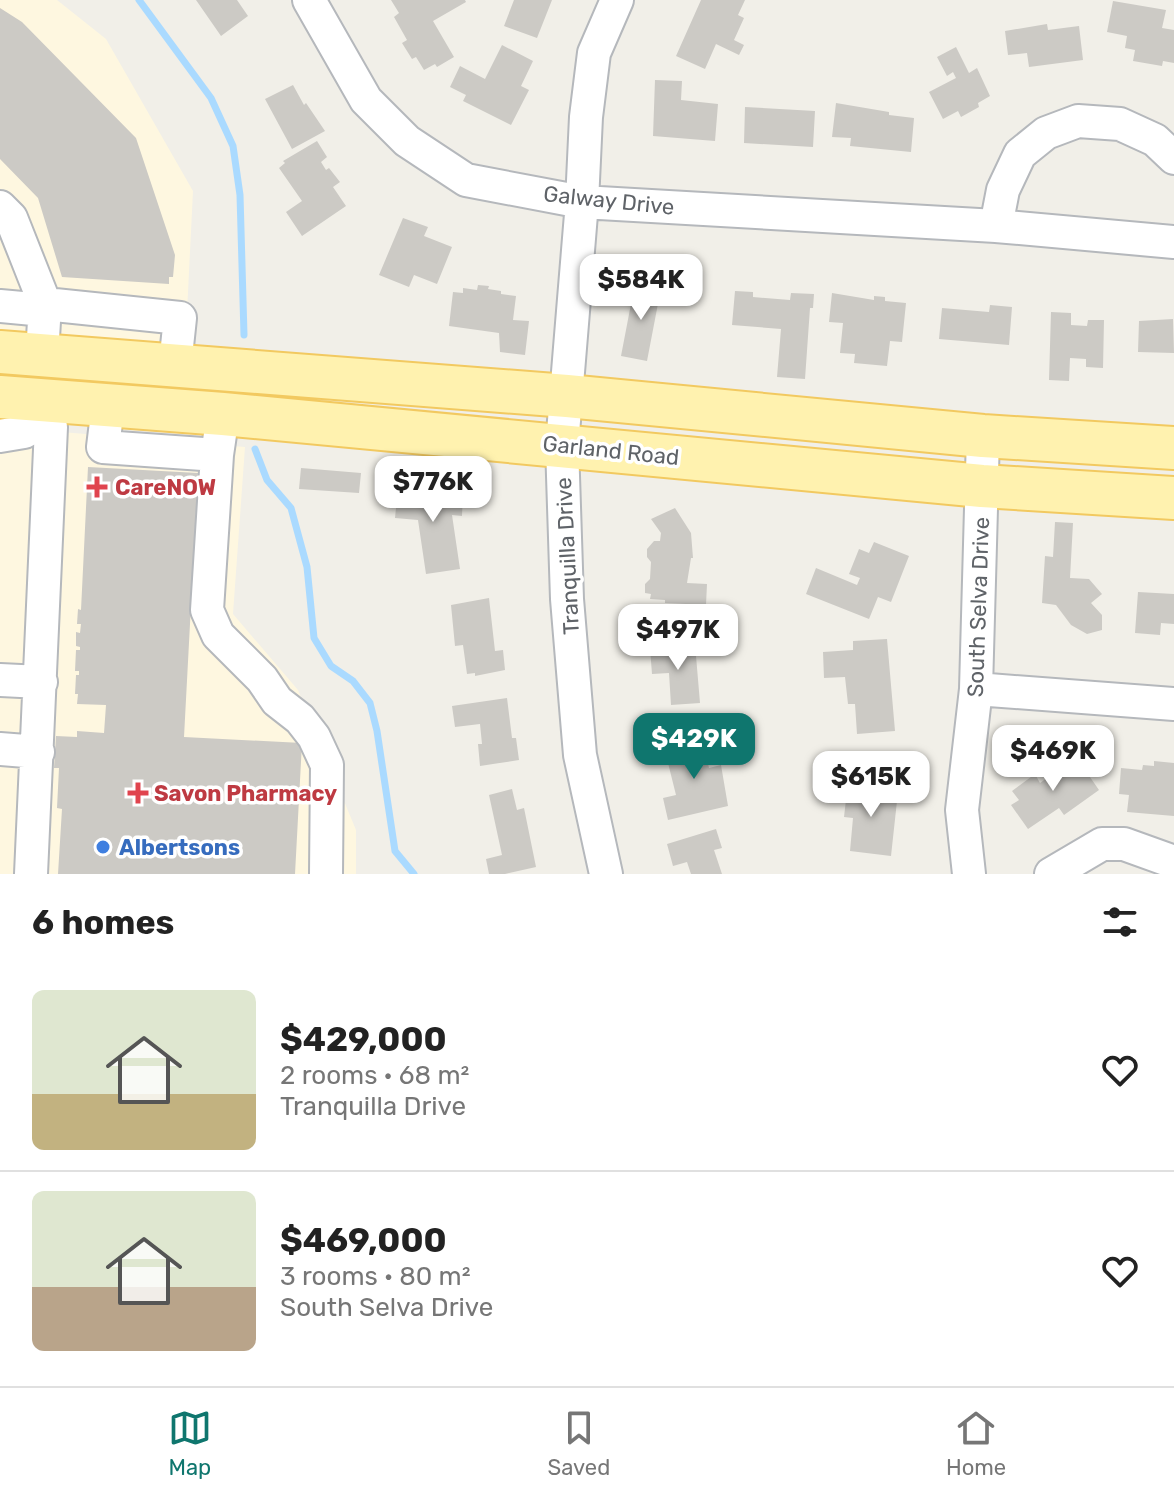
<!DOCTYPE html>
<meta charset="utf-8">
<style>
:root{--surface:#fff;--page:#f6f6f6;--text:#222;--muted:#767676;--line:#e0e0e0;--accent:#0f766e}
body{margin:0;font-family:Rubik,sans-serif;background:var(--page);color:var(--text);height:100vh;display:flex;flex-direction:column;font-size:30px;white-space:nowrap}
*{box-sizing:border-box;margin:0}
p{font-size:26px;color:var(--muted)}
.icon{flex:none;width:44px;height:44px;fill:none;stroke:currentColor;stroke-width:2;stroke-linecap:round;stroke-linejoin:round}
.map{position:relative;height:874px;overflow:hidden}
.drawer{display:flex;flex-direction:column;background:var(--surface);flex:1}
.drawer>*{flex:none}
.price{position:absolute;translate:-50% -68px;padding:0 18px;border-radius:16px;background:#fff;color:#222;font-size:26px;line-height:52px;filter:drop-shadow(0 2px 4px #0008)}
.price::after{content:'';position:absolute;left:50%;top:48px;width:24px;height:18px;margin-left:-12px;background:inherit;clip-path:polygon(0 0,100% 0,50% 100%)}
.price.selected{background:var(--accent);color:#fff}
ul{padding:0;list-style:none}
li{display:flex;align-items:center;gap:24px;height:200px;padding:0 32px}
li+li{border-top:2px solid var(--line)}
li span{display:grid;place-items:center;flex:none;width:224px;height:160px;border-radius:12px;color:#555}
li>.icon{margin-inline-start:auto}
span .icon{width:96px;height:96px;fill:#fffc;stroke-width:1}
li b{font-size:34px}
h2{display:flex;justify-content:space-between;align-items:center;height:96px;padding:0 32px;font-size:34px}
.dock{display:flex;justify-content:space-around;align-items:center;height:112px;border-top:2px solid var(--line);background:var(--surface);font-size:22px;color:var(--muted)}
.dock a{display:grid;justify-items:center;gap:4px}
.dock .selected{color:var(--accent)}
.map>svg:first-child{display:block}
.commercial{fill:#fef7e0}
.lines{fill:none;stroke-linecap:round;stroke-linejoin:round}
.stream{stroke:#aadaff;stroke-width:7}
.building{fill:#cccac5}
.minor-casing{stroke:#b5b8bc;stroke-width:36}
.major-casing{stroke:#f2c960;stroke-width:46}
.minor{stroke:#fff;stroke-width:32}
.major{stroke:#fff2af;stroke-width:42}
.health-dot{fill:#e0444e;stroke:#fff;stroke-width:3}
.shop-dot{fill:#3f7fe0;stroke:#fff;stroke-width:3}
.labels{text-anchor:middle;stroke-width:7;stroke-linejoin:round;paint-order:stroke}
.street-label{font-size:22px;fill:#5f6368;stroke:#fff}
.health-label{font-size:22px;font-weight:bold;fill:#be3a42;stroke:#fff;text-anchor:start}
.shop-label{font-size:22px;font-weight:bold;fill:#366cbe;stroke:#fff;text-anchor:start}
</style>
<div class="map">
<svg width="1174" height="874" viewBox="0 0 1174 874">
<rect width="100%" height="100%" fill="#f1efe8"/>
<path class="commercial" d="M0,0H57L106,39L193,191L185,353L0,336Z
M0,427L245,447L233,614L298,690L356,830V874H0Z"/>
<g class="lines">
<path class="stream" d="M139,0L211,98L233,146L240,195L244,335
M255,449L267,480L291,508L307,567L314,638L331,666L353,681L370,703L377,731L395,851L414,874"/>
</g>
<path class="building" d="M196,0H237L248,16L221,36Z
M391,0H465L466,2L433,21L454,57L437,67L435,64L424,70L416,57L412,59L402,43L407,40L394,17L399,13Z
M514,0H552L537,38L504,26Z
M701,0H745L738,15L744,18L734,40L744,45L739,55L716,44L705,69L676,56Z
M1113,1L1166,10L1162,28L1174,30V63L1163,61L1162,66L1133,61L1135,50L1125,48L1127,36L1107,32Z
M0,8L22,22L136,138L175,255L173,277H169V284L62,277L38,198L0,159Z
M1047,24L1048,30L1079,26L1083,60L1029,67L1027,53L1008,55L1005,31Z
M502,45L533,61L521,86L529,90L511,125L463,101L466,95L450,87L460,66L485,79Z
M956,47L969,73L977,68L990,96L978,103L979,107L961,117L958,111L943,119L929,92L956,78L953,72L947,76L937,57Z
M655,80L682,81L681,100L718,104L715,141L653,136Z
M293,85L304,105L306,103L325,131L292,149L265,99Z
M836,103L889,112V115L914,118L911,152L850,146L851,138L832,137Z
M745,107L815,111L813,147L744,143Z
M317,141L327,157L321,162L326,170L329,168L340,182L333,187L346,206L302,236L286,212L302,201L279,168L285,163L283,161Z
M403,218L428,227L424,236L452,247L437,284L414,275L409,287L379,275Z
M635,283L661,288L647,361L621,356Z
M478,285L489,286L488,289L501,291V294L516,296L513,320L529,321L525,355L500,352L499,333L449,326L453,292L463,293V288L477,290Z
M735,291L753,292V297L790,300L791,293L814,294L813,308H810L805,379L777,377L781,329L732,325Z
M832,293L874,300V296L885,297V301L906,303L902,342L890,341L887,366L854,363L855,354L840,353L843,323L829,322Z
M990,305L1012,307L1009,345L939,339L942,308L989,312Z
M1051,312L1071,313V325L1087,326L1088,320H1104L1103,368L1086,367V359L1070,358L1069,381L1049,380Z
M1173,319L1174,353L1138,352L1139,321Z
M88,467L198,473L184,737L302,743L295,874H58L62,809L57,808L59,768H54L56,736L77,737V731L104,733L106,705L77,704L78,694H75L76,675H79V671H75L76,650H80V647L76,646V632L80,633L81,624H77L78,609L81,610Z
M301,468L361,473L359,493L299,489Z
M398,487L463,492L462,516L452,515L460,569L426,574L418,520L395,518Z
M675,508L691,533L693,558H691L687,583L707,584L706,605L665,603V600L650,599L651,594L645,593V584L650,579L651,562L647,557V549L654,541H660L661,533L651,519Z
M1055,522L1073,523L1070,578L1089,579L1102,594L1091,603L1102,615V630L1087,634L1071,625L1056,605L1042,603L1045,556L1053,557Z
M874,542L909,556L891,602L878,597L869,619L806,594L816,568L857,585L860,578L849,574L859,549L869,553Z
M1138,592L1174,594V624L1161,623L1160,635L1135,633Z
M489,598L495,651L503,650L505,670L475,676V673L467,674L463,645L455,646L451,605Z
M887,639L895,731L857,734L855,704H848L845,677L824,678L823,652L853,650V641Z
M695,644L700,703L671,705L669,673L652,674L650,648Z
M507,698L512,738H516L519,760L480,766L478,744H482L480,724L455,727L452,706Z
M693,734L696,747L704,744L709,768L721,765L728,806L668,820L663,798L676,795L668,763L672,762L670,753L674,752L672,739Z
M1076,757L1099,790L1064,815L1059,808L1028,829L1011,805L1019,800L1012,791L1035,774L1040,783Z
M1154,761L1174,763V816L1127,812L1129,795L1119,794L1121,768L1142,770L1143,765L1154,766Z
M853,784L889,785L888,800L897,801L891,856L850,851L853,818L844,817L847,791L851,792Z
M512,789L517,810L524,808L536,867L505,874H489L486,859L502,855L489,795Z
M716,829L722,848L714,850L722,874H691L687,862L673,866L667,844Z"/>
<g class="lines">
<g class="minor-casing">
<path id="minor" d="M309,0L366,100L407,141L466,180L582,202L996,226L1174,242
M0,207L11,218L45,304L42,355
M996,226L1003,190L1020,154L1046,133L1078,121L1120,124L1155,140L1174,158
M45,304L180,318L175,365
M0,306L44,310
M108,406L103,447L217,455
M223,414L217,455L207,610L218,635L262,679L277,701L300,719L314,737L327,765L326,874
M0,436L24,432L40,400
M0,680L41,682
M976,689L1174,704
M0,749L38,752
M31,874L51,427L40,400
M606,874L580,755L567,599L562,445L582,202L586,117L594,53L617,0
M969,874L962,810L976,689L983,436
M1051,874L1102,844H1124L1174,862"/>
</g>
<g class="major-casing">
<path id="major" d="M0,352L567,396L983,436L1174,448
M0,397L223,414L982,486L1174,498"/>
</g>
<use href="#minor" class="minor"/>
<use href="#major" class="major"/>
</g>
<g class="health-dot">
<path d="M93 475h8v8h8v8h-8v8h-8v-8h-8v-8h8z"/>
<path d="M134 781h8v8h8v8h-8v8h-8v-8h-8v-8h8z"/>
</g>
<circle class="shop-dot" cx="103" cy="847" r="8"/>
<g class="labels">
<g class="street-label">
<text transform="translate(609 200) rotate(6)" y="8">Galway Drive</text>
<text transform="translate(611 450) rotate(6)" y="8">Garland Road</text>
<text transform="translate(567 556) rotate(-93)" y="8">Tranquilla Drive</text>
<text transform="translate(978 607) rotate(-88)" y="8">South Selva Drive</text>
</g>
<g class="health-label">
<text x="115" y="495">CareNOW</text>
<text x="154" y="801">Savon Pharmacy</text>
</g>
<g class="shop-label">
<text x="119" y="855">Albertsons</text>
</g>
</g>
</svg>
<b class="price" style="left:641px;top:322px">$584K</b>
<b class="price" style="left:433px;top:524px">$776K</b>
<b class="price" style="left:678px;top:672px">$497K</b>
<b class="price selected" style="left:694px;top:781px">$429K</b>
<b class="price" style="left:1053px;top:793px">$469K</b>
<b class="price" style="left:871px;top:819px">$615K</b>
</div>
<section class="drawer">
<h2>6 homes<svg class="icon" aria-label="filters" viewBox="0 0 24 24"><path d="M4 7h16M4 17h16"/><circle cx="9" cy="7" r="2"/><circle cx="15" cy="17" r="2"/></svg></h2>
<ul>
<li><span style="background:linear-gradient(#dfe7d0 65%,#c2b280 0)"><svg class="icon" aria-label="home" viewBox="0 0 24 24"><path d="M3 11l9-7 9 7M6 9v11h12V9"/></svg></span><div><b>$429,000</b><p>2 rooms · 68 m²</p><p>Tranquilla Drive</p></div><svg class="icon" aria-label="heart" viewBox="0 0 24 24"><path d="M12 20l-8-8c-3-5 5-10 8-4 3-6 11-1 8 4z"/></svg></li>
<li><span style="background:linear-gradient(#dfe7d0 60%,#b9a48a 0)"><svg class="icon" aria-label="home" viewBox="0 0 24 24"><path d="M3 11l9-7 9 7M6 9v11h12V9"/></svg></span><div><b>$469,000</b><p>3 rooms · 80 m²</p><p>South Selva Drive</p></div><svg class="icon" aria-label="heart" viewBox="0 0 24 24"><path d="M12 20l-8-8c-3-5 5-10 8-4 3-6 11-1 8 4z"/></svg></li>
</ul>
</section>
<nav class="dock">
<a class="selected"><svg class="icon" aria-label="map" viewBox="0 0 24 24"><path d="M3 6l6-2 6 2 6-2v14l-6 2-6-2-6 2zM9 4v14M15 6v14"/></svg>Map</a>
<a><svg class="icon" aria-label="saved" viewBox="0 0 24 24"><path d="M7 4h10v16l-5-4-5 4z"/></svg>Saved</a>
<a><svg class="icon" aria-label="home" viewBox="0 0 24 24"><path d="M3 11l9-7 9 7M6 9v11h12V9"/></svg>Home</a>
</nav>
